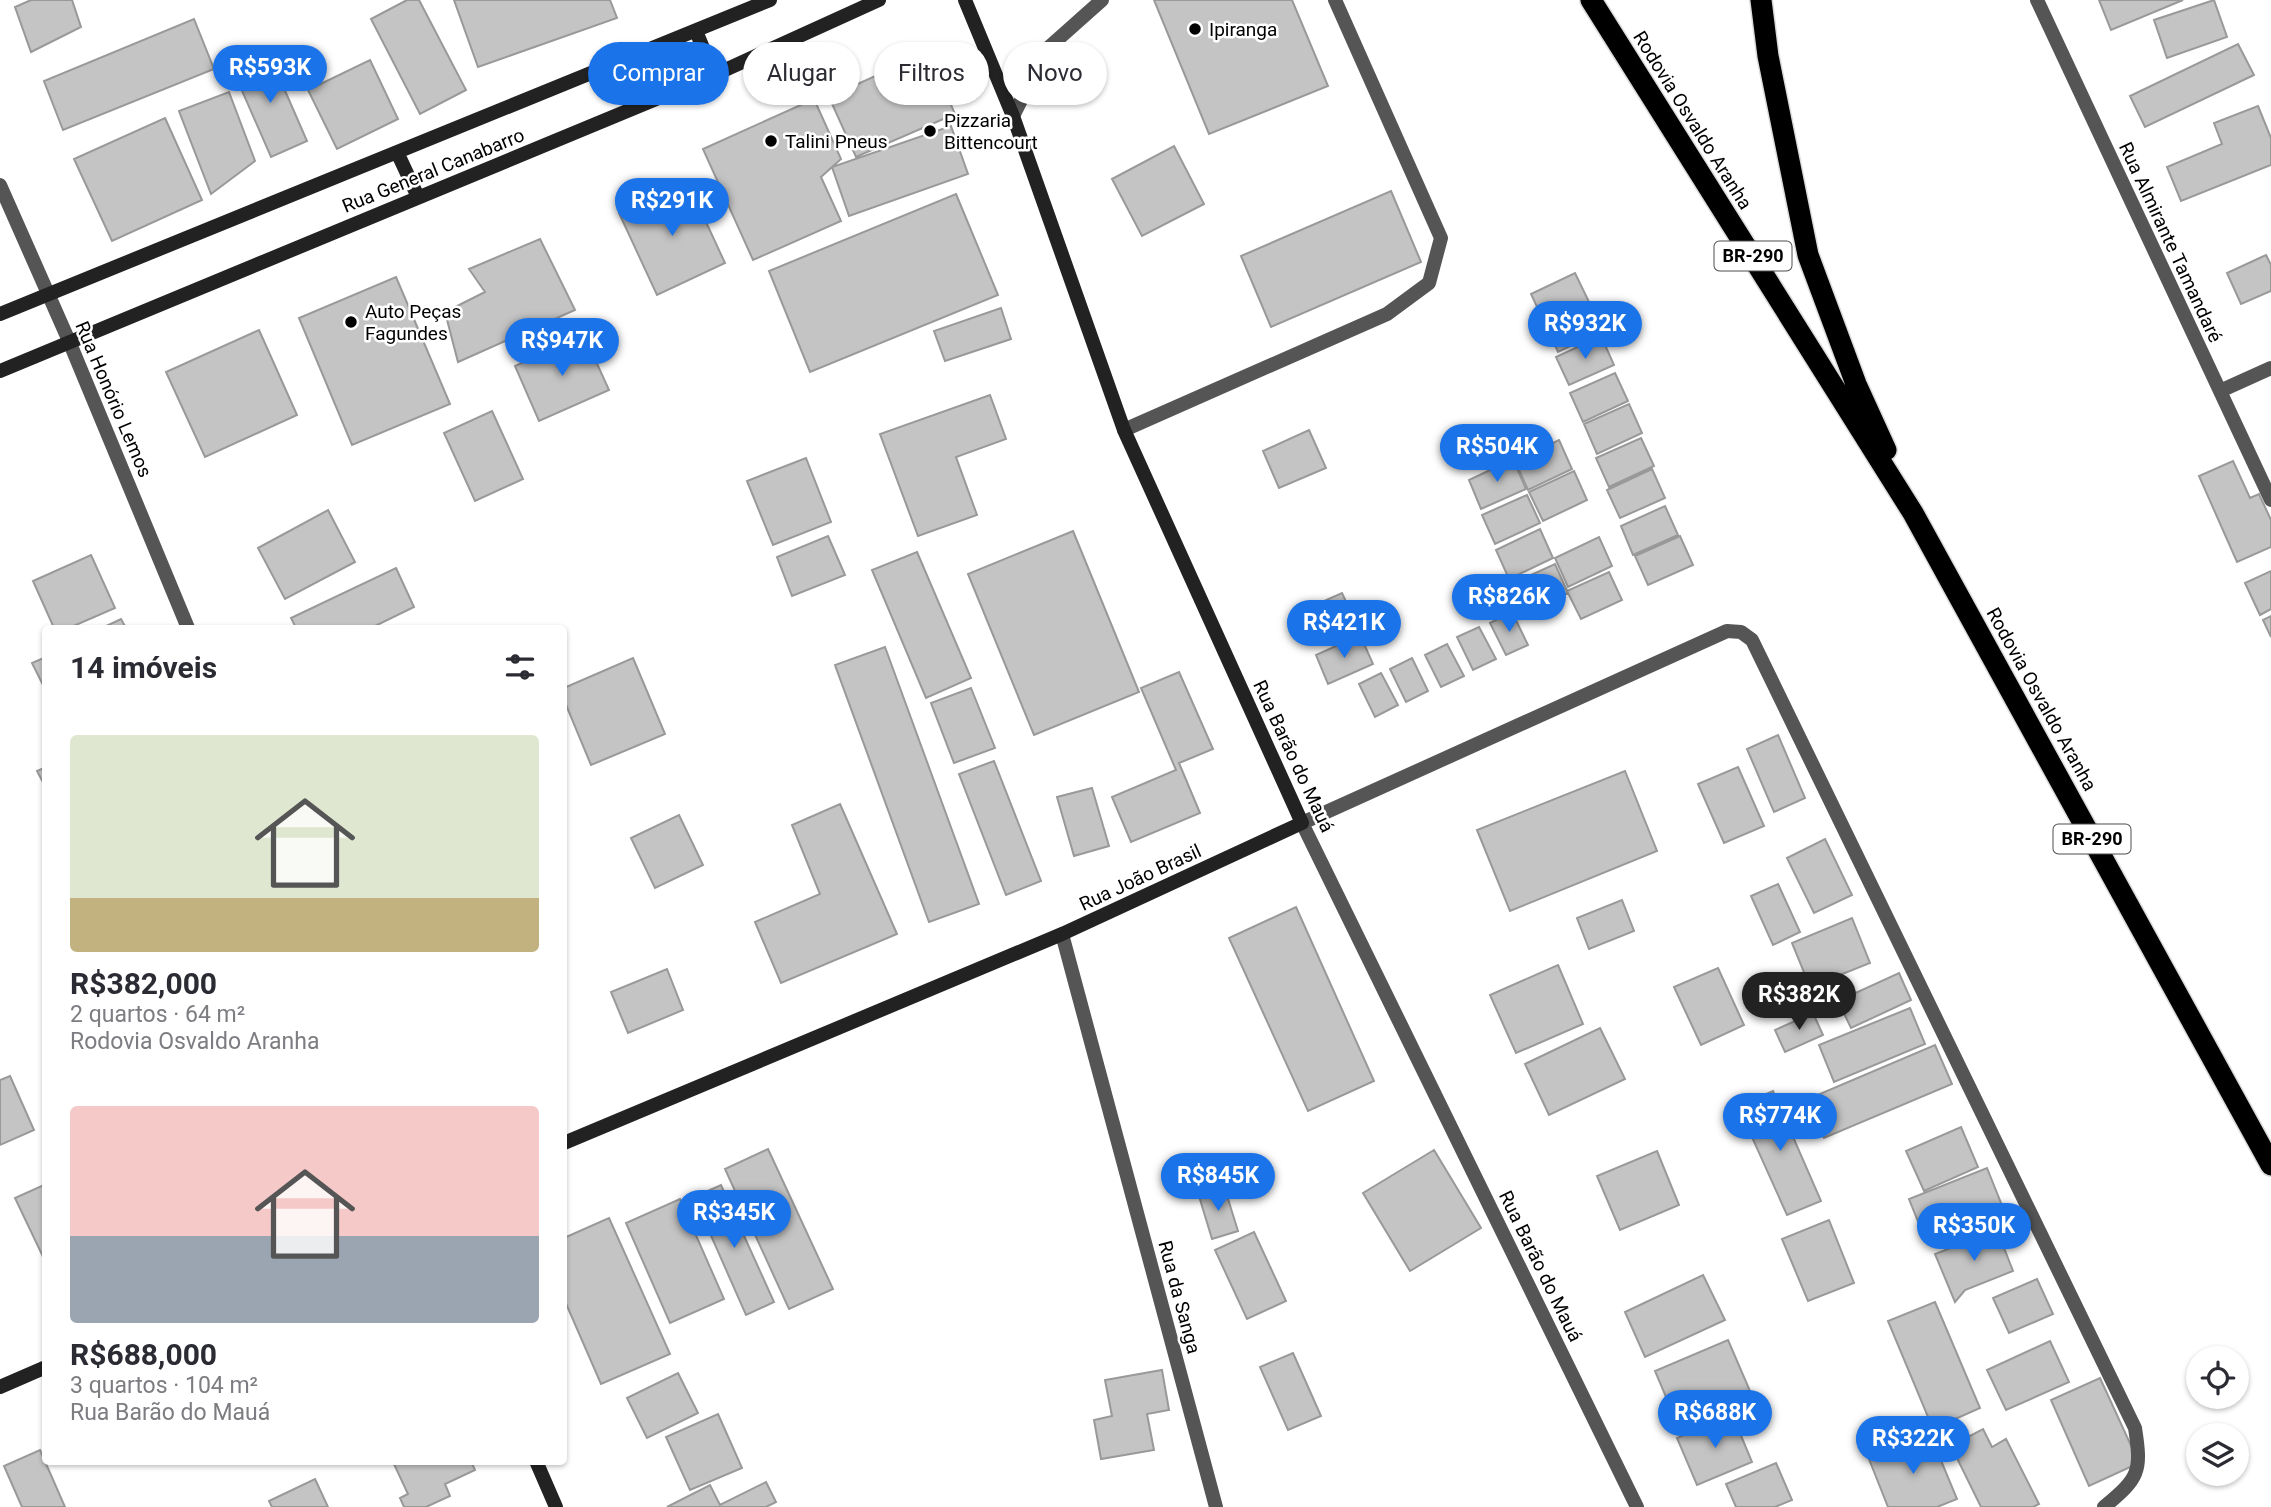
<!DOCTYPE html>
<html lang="pt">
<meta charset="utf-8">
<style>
:root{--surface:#fff;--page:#f2f2f3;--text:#2b2b33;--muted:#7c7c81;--accent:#1a73e8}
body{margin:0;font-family:Roboto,sans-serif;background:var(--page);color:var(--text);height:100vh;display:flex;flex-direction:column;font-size:26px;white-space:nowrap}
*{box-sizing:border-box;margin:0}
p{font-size:23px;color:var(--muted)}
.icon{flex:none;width:38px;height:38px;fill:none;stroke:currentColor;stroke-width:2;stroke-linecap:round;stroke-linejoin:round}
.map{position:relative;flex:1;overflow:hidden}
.side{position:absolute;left:42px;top:625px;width:525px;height:840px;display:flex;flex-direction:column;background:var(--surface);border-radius:7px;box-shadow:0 2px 5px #0004}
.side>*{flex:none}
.top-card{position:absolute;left:588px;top:42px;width:665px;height:63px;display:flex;gap:14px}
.controls{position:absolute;left:2186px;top:1346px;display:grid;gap:14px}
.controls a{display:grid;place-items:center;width:63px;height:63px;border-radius:50%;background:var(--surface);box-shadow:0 2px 5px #0004;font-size:35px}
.price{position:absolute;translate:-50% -60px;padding:0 16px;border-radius:24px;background:var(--accent);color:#fff;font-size:23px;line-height:46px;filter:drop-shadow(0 2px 4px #0008)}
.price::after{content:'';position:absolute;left:50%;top:42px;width:21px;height:16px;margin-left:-10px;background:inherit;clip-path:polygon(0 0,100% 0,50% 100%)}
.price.selected{background:#222;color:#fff}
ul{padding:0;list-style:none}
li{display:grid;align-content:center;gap:14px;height:371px;padding:0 28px}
li span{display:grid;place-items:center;height:217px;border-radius:7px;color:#555}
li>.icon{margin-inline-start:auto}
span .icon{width:126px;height:126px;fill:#fffc;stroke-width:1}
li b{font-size:30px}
h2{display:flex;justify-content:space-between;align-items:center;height:84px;padding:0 28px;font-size:30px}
.pill{padding:0 24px;border-radius:32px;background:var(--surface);box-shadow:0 2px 5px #0004;font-size:24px;line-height:63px}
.pill.selected{background:var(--accent);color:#fff}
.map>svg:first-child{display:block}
.building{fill:#c4c4c4;stroke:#999;stroke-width:2}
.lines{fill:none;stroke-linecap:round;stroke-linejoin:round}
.highway-casing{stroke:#dbdbdb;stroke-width:24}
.lane{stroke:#555;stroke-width:14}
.street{stroke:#555;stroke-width:14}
.secondary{stroke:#222;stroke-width:14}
.highway{stroke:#000;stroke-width:21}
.poi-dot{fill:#000;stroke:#fff;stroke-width:2.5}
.labels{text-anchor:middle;stroke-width:5;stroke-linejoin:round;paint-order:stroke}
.shield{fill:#fff;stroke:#4c4c4c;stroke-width:2}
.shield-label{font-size:18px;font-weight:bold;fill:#000}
.poi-label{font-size:19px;fill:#000;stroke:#fff;text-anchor:start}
.street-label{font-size:19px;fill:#000;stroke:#fff}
</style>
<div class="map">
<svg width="2271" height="1507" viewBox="0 0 2271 1507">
<rect width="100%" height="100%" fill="#fff"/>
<path class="building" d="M31,0H72L81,27L31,52L15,7Z
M407,0H419L466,90L420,114L371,19Z
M454,0H610L617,18L478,67Z
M1154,0H1292L1328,86L1209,134Z
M2099,0H2183L2111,30Z
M2214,0L2227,37L2167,58L2154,20Z
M194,19L214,69L63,130L44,81Z
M2238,44L2254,75L2145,127L2130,96Z
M928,52L955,114L856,157L829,97Z
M269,54L307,141L271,157L233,70Z
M370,60L398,119L337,149L308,90Z
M229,92L255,161L211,194L179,111Z
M814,99L841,159L821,177L841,221L753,260L703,149Z
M2258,106L2271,138V165L2181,201L2167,167L2222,144L2214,123Z
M165,118L202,200L112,241L74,159Z
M951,126L968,174L849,216L832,167Z
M1174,146L1204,204L1142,236L1112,179Z
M687,181L725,263L657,295L619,213Z
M1391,191L1421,262L1271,327L1241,256Z
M956,194L998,295L810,372L769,271Z
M540,239L575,310L458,362L445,312L485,292L469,269Z
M2266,255L2271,265V291L2241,304L2227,273Z
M1575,273L1589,302L1544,322L1531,294Z
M396,277L450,404L352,445L299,318Z
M1589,303L1603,331L1558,352L1545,323Z
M1001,308L1011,339L945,361L934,331Z
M259,330L297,415L205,457L166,372Z
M584,335L609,390L539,421L515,366Z
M1601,336L1614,365L1569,385L1556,357Z
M1615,373L1628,401L1583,422L1570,393Z
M990,395L1006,439L956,457L977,515L918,536L880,434Z
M1629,404L1642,433L1597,454L1584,424Z
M492,411L523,479L475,501L444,433Z
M1309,430L1326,468L1279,488L1263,451Z
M1641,438L1654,466L1609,487L1596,458Z
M1559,440L1572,469L1528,490L1515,461Z
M806,458L831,522L773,545L747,481Z
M1513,459L1526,489L1481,509L1469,480Z
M2233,461L2250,498L2259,494L2271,520V547L2237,562L2199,476Z
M1652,469L1665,498L1620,518L1607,490Z
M1574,471L1587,500L1543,521L1529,492Z
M1527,495L1540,523L1495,544L1482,515Z
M1665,506L1678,535L1633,555L1621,526Z
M328,510L355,562L285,599L258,548Z
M1540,529L1553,558L1509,579L1496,550Z
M1073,531L1139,692L1034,735L968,574Z
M828,536L845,575L792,596L777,557Z
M1680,536L1693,565L1648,585L1635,556Z
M1599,537L1612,566L1568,587L1555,558Z
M917,552L971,678L926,698L872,570Z
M91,555L115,608L69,628H54L33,581Z
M1555,564L1568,593L1524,614L1511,584Z
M396,568L414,607L371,628H296L291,618Z
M2271,571V609L2260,615L2245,583Z
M1609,572L1622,600L1581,619L1567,591Z
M1342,593L1355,621L1310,642L1297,613Z
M1512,612L1528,645L1506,655L1490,623Z
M2271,616V637L2263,620Z
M121,619L126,628H102Z
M1479,627L1496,659L1473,670L1457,637Z
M1360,635L1373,664L1328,684L1316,655Z
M1447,644L1464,676L1441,687L1425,655Z
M885,647L979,904L929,922L835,665Z
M46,657V691L32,663Z
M633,658L665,734L591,765L564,700V688Z
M1412,658L1428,691L1406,702L1390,669Z
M1179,672L1213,749L1179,763L1200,813L1131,842L1112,797L1176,770L1141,688Z
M1381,673L1398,705L1375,717L1359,684Z
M971,688L995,748L954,763L931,703Z
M1778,735L1805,798L1774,812L1747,749Z
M994,761L1041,881L1006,895L959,774Z
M46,767V788L37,771Z
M1738,767L1764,826L1724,843L1698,784Z
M1625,771L1657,851L1510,911L1477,830Z
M1092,788L1109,846L1074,856L1057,797Z
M840,804L897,934L781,983L755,922L820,894L792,825Z
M679,815L703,865L655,888L631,838Z
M1825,839L1852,895L1814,913L1787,858Z
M1778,884L1800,932L1773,945L1751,896Z
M1622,900L1634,931L1589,949L1577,918Z
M1296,907L1374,1081L1308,1111L1229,938Z
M1852,918L1870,963L1810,987L1792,943Z
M1558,965L1583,1024L1516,1053L1490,995Z
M1718,968L1744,1025L1701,1045L1674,987Z
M667,969L683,1010L628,1033L611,992Z
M1899,973L1911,1000L1851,1028L1838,1001Z
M1910,1008L1925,1044L1834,1082L1819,1045Z
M1813,1013L1823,1035L1785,1052L1775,1030Z
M1600,1028L1625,1079L1549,1115L1525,1064Z
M1935,1045L1952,1084L1824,1138L1808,1099Z
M10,1076L34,1130L0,1145V1080Z
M1773,1091L1821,1201L1787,1215L1738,1106Z
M1961,1127L1978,1167L1924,1191L1906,1151Z
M768,1149L833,1289L789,1309L725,1169Z
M1434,1150L1481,1228L1410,1271L1363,1193Z
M1657,1151L1679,1205L1620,1230L1597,1176Z
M1987,1168L2003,1208L1925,1239L1909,1199Z
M46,1184V1263L15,1198Z
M721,1185L774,1302L746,1315L694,1197Z
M1224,1186L1238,1231L1212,1239L1199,1196Z
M680,1199L724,1299L670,1323L626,1223Z
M609,1218L670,1354L601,1384L564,1299V1238Z
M1829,1220L1854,1283L1808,1301L1782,1239Z
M1997,1230L2013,1271L1965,1290L1955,1302L1935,1254Z
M1254,1232L1286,1301L1247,1319L1215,1250Z
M1703,1275L1725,1320L1645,1357L1625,1312Z
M2037,1279L2053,1314L2009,1333L1993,1298Z
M1935,1302L1980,1408L1933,1429L1888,1321Z
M1728,1340L1753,1398L1680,1430L1655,1371Z
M2050,1341L2069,1382L2006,1410L1987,1370Z
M1293,1353L1321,1416L1288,1430L1260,1367Z
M1162,1370L1169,1410L1147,1414L1154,1450L1101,1459L1094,1420L1112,1416L1105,1380Z
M678,1373L698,1413L647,1438L627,1398Z
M2100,1378L2139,1463L2089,1486L2051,1400Z
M718,1414L742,1468L690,1490L666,1437Z
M1732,1414L1752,1462L1697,1485L1677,1438Z
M1983,1429L1992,1447L2006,1439L2039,1504L2033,1507H1981L1951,1446Z
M1930,1434L1957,1499L1937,1507H1888L1869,1459Z
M40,1450L65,1507H22L4,1466Z
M395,1461H471L475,1470L445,1484L450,1496L426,1507H404L400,1498L408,1494L393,1462Z
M1776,1463L1792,1500L1775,1507H1736L1726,1484Z
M315,1479L328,1507H272L269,1501Z
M766,1482L776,1502L766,1507H667L710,1485L720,1505Z"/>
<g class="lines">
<g class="highway-casing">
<path id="highway" d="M1591,0L1913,513L2271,1165
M1761,0L1768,56L1808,255L1856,384L1886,450"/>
</g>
<path class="lane" d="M1013,116L1047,49L1102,0
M1124,430L1387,314L1429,283L1441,238L1335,0"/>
<path class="street" d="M2037,0L2271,500
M0,185L69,341L188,628
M2220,391L2271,368
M1062,934L1216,1507
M1637,1507L1302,823L1727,631L1741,632L1752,640L2135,1428C2142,1472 2139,1478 2104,1507"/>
<path class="secondary" d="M696,31L714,75
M397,152L418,197
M0,314L770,0
M0,371L714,75L879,0
M564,1143L1062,934L1302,823L1124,430L1013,116L965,0
M0,1387L46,1367
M536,1461L556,1507"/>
<use href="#highway" class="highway"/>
</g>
<g class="poi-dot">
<circle cx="1195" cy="29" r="7"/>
<circle cx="930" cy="131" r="7"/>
<circle cx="771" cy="141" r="7"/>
<circle cx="351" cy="322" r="7"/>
</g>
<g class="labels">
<g class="shield">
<rect x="1714.5" y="241.5" width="77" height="29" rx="5"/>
<rect x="2053.5" y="824.5" width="77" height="29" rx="5"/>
</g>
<g class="shield-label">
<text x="1753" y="262">BR-290</text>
<text x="2092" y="845">BR-290</text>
</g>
<g class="poi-label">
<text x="1209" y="36">Ipiranga</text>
<text x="944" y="127">Pizzaria<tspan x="944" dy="22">Bittencourt</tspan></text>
<text x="785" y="148">Talini Pneus</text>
<text x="365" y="318">Auto Peças<tspan x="365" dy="22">Fagundes</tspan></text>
</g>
<g class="street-label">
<text transform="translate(1693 120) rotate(58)" y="7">Rodovia Osvaldo Aranha</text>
<text transform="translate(433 170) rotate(-22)" y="7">Rua General Canabarro</text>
<text transform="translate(2171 242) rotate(65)" y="7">Rua Almirante Tamandaré</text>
<text transform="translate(114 399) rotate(67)" y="7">Rua Honório Lemos</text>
<text transform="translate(2042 699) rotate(61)" y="7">Rodovia Osvaldo Aranha</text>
<text transform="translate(1294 756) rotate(65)" y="7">Rua Barão do Mauá</text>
<text transform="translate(1140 877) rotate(-25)" y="7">Rua João Brasil</text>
<text transform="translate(1541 1266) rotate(64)" y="7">Rua Barão do Mauá</text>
<text transform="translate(1180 1297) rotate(75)" y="7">Rua da Sanga</text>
</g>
</g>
</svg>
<div class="controls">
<a><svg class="icon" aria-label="locate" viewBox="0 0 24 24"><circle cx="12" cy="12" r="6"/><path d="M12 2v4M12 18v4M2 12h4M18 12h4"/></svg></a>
<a><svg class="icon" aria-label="layers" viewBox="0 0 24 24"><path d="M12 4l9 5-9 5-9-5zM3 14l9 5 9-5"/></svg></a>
</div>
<b class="price" style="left:270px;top:105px">R$593K</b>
<b class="price" style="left:672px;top:238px">R$291K</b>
<b class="price" style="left:1585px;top:361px">R$932K</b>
<b class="price" style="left:562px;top:378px">R$947K</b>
<b class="price" style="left:1497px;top:484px">R$504K</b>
<b class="price" style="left:1509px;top:634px">R$826K</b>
<b class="price" style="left:1344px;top:660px">R$421K</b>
<b class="price selected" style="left:1799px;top:1032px">R$382K</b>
<b class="price" style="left:1780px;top:1153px">R$774K</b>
<b class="price" style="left:1218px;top:1213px">R$845K</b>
<b class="price" style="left:734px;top:1250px">R$345K</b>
<b class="price" style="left:1974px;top:1263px">R$350K</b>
<b class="price" style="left:1715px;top:1450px">R$688K</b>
<b class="price" style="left:1913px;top:1476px">R$322K</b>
<div class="top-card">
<a class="pill selected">Comprar</a>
<a class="pill">Alugar</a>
<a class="pill">Filtros</a>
<a class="pill">Novo</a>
</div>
<section class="side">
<h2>14 imóveis<svg class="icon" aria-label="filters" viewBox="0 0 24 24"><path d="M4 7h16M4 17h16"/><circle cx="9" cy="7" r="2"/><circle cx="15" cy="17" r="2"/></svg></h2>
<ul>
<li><span style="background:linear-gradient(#dfe7d0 75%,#c2b280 0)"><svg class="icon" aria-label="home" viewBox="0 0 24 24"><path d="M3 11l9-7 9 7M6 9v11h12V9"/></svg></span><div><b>R$382,000</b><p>2 quartos · 64 m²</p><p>Rodovia Osvaldo Aranha</p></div></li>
<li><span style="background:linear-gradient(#f6c9c9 60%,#9aa5b1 0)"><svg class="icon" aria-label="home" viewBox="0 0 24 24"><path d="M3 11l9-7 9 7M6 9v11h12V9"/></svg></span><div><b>R$688,000</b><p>3 quartos · 104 m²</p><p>Rua Barão do Mauá</p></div></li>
</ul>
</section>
</div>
